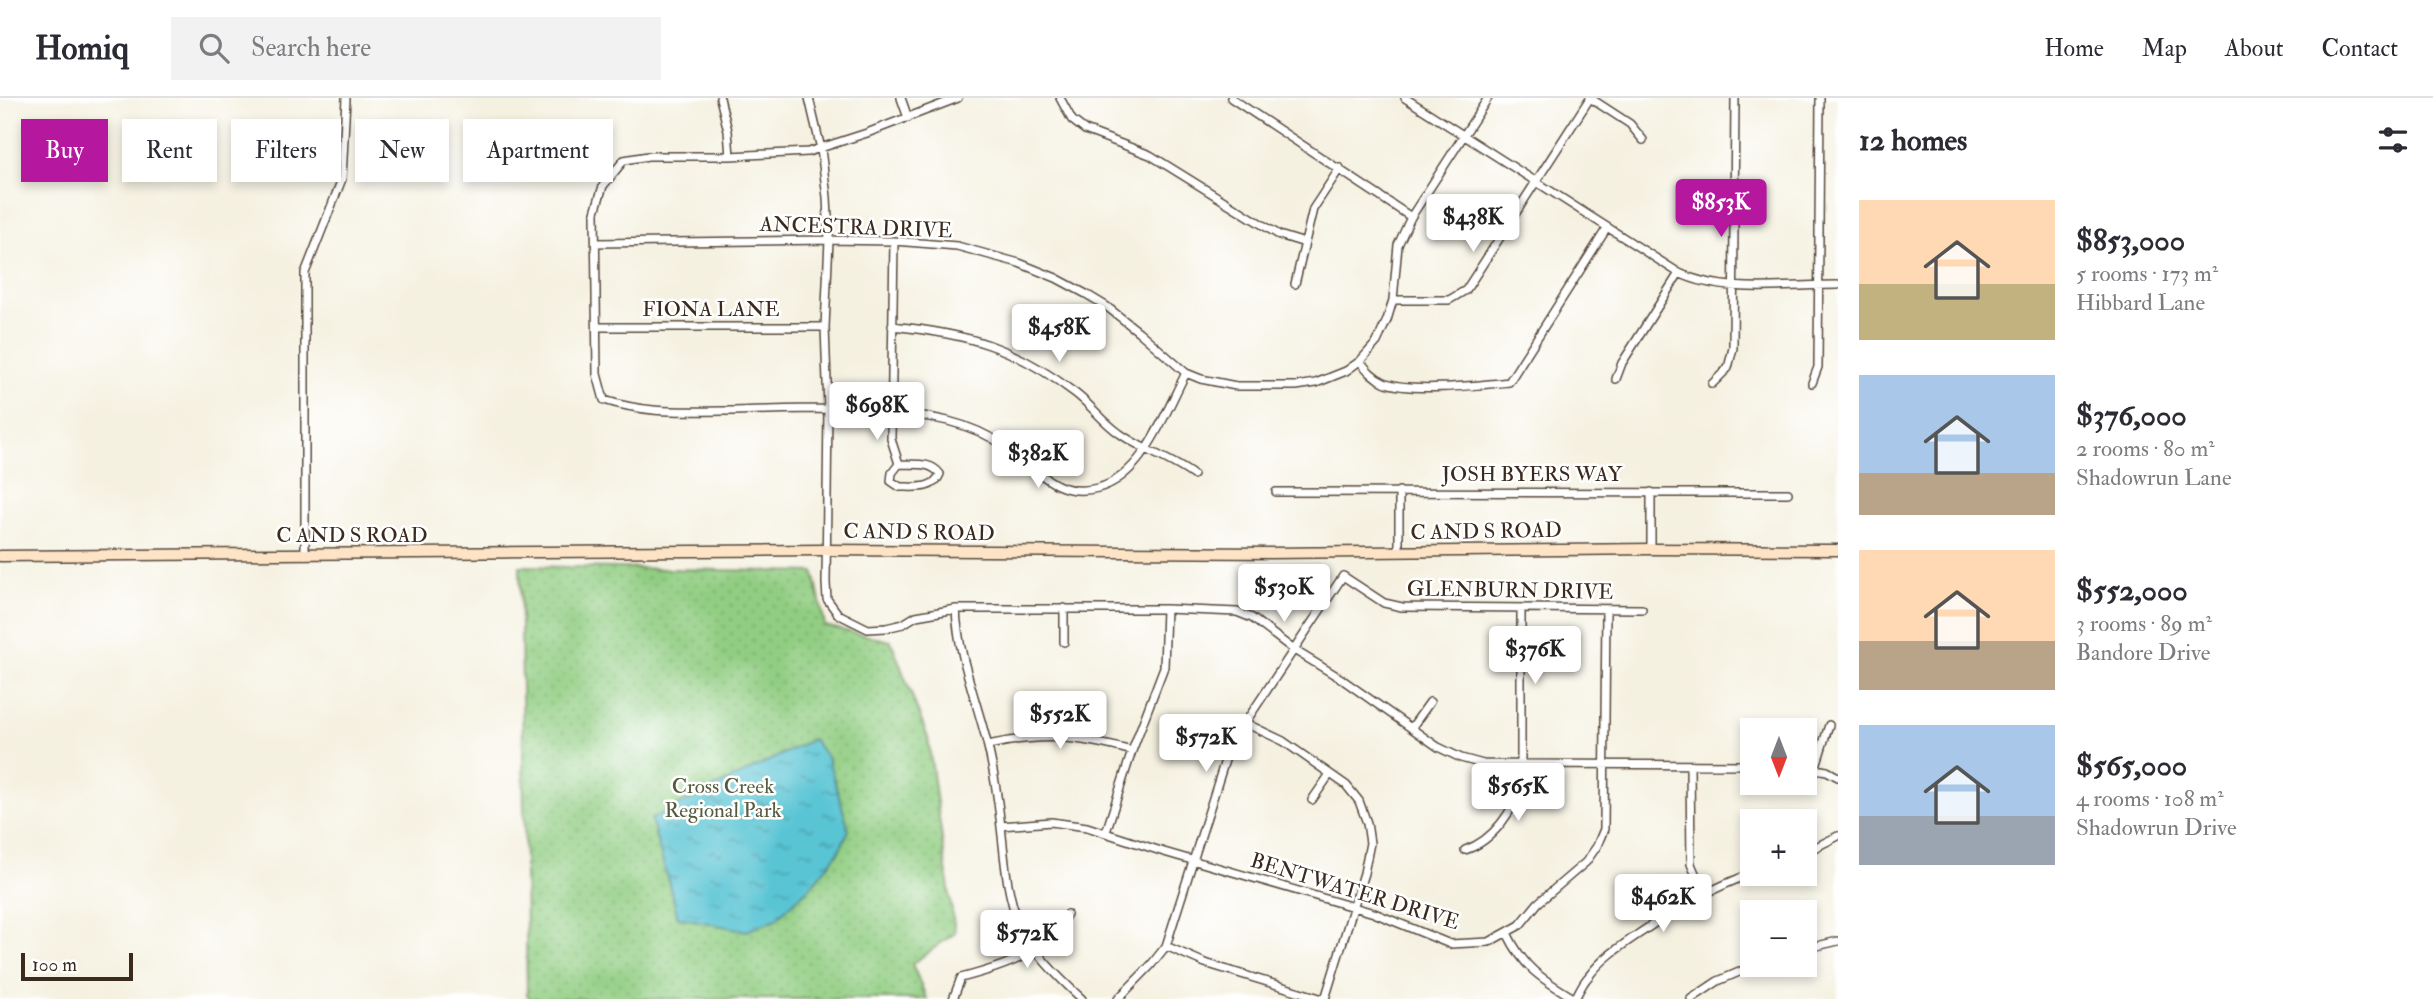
<!DOCTYPE html>
<meta charset="utf-8">
<style>
:root{--surface:#fff;--page:#f2f2f3;--text:#2b2b33;--muted:#7c7c81;--line:#e1e1e2;--accent:#b5179e}
body{margin:0;font-family:"IM FELL Double Pica",serif;background:var(--page);color:var(--text);height:100vh;display:flex;flex-direction:column;font-size:26px;white-space:nowrap}
*{box-sizing:border-box;margin:0}
p{font-size:23px;color:var(--muted)}
.icon{flex:none;width:38px;height:38px;fill:none;stroke:currentColor;stroke-width:2;stroke-linecap:round;stroke-linejoin:round}
.map{position:relative;flex:1;overflow:hidden}
.panel{display:flex;flex-direction:column;background:var(--surface);width:595px}
.panel>*{flex:none}
.top-card{position:absolute;left:21px;top:21px;width:665px;height:63px;display:flex;gap:14px}
.needle{width:46px;rotate:180deg}
.tools{position:absolute;left:1740px;top:620px;display:grid;gap:14px}
.tools a{display:grid;place-items:center;width:77px;height:77px;border-radius:0px;background:var(--surface);box-shadow:0 4px 10px #0003;font-size:35px}
.scale{position:absolute;left:21px;bottom:18px;width:112px;box-sizing:border-box;padding-left:7px;border:4px solid #3b2a1e;border-top:0;font-size:19px;line-height:24px;white-space:nowrap;color:#3b2a1e;-webkit-text-stroke:5px #fff;paint-order:stroke}
.price{position:absolute;translate:-50% -60px;padding:0 16px;border-radius:7px;background:#fff;color:#222;font-size:23px;line-height:46px;filter:drop-shadow(0 2px 4px #0008)}
.price::after{content:'';position:absolute;left:50%;top:42px;width:21px;height:16px;margin-left:-10px;background:inherit;clip-path:polygon(0 0,100% 0,50% 100%)}
.price.selected{background:var(--accent);color:#fff}
ul{padding:0;list-style:none}
li{display:flex;align-items:center;gap:21px;height:175px;padding:0 21px}
li span{display:grid;place-items:center;flex:none;width:196px;height:140px;border-radius:0px;color:#555}
li>.icon{margin-inline-start:auto}
span .icon{width:84px;height:84px;fill:#fffc;stroke-width:1}
li b{font-size:30px}
h2{display:flex;justify-content:space-between;align-items:center;height:84px;padding:0 21px;font-size:30px}
.tag{padding:0 24px;border-radius:0px;background:var(--surface);box-shadow:0 4px 10px #0003;font-size:24px;line-height:63px}
.tag.selected{background:var(--accent);color:#fff}
header{display:flex;align-items:center;gap:42px;box-sizing:border-box;height:98px;padding:0 35px;background:var(--surface);border-bottom:2px solid var(--line)}
header strong{font-size:33px}
nav{display:flex;gap:38px;margin-inline-start:auto;font-size:24px}
.search{width:490px;height:63px;background:var(--page);display:flex;align-items:center;gap:18px;box-sizing:border-box;padding:0 24px;border-radius:0px;color:var(--muted);font-size:26px}
main{display:flex;flex:1;min-height:0}
.map>svg:first-child{display:block}
.park{fill:url(#park-dots);stroke:#667c50;stroke-width:2}
.water{fill:url(#water-ripples);stroke:#4a7779;stroke-width:2}
.lines{fill:none;stroke-linecap:round;stroke-linejoin:round}
.street-casing{stroke:#57483b;stroke-width:10}
.secondary-casing{stroke:#57483b;stroke-width:13}
.street{stroke:#fff;stroke-width:7}
.secondary{stroke:#fee4c6;stroke-width:10}
.labels{text-anchor:middle;stroke-width:5;stroke-linejoin:round;paint-order:stroke}
.street-label{font-size:21px;fill:#3b2a1e;stroke:#fff}
.park-label{font-size:21px;fill:#555b3c;stroke:#fff}
</style>
<header>
<strong>Homiq</strong>
<div class="search"><svg class="icon" aria-label="search" viewBox="0 0 24 24"><circle cx="10" cy="10" r="6"/><path d="M15 15l6 6"/></svg>Search here</div>
<nav><a>Home</a><a>Map</a><a>About</a><a>Contact</a></nav>
</header>
<main>
<div class="map">
<svg width="1838" height="901" viewBox="0 0 1838 901">
<defs>
<pattern id="park-dots" width="8" height="8" patternUnits="userSpaceOnUse" patternTransform="scale(1.75)"><rect width="8" height="8" fill="#91cd82"/><path d="M2 2h.1M6 6h.1" fill="none" stroke="#7eb070" stroke-width="1.8" stroke-linecap="round"/></pattern>
<pattern id="water-ripples" width="26" height="14" patternUnits="userSpaceOnUse" patternTransform="scale(1.75)"><rect width="26" height="14" fill="#59c4d4"/><path d="M2 4q2-2 4 0t4 0M15 11q2-2 4 0t4 0" fill="none" stroke="#4b9fab"/></pattern>
</defs>
<rect width="100%" height="100%" fill="#fff"/>
<filter id="ink" filterUnits="userSpaceOnUse"><feTurbulence type="fractalNoise" baseFrequency=".0143" numOctaves="2"/><feDisplacementMap in="SourceGraphic" scale="14" xChannelSelector="R" yChannelSelector="G"/><feConvolveMatrix kernelMatrix="1 2 1 2 8 2 1 2 1" color-interpolation-filters="sRGB"/></filter>
<filter id="wash" filterUnits="userSpaceOnUse"><feTurbulence type="fractalNoise" baseFrequency=".00686" numOctaves="4" result="noise"/><feDisplacementMap in="SourceGraphic" scale="28" xChannelSelector="R" yChannelSelector="G"/><feGaussianBlur stdDeviation="1.57" result="paint"/><feColorMatrix in="noise" values="0 0 0 0 0 0 0 0 0 0 0 0 0 0 0 0 0 1.4 0 .05"/><feComposite in="paint" operator="in"/></filter>
<g filter="url(#wash)">
<rect width="100%" height="100%" fill="#f5f1e1"/>
<path class="park" d="M520,468L814,474L825,528L891,543L928,640L955,835L912,866L927,901H531L527,897Z"/>
<path class="water" d="M813,641L828,661L849,732L838,755L811,788L776,821L747,833L678,819L651,721Z"/>
</g>
<g filter="url(#ink)">
<g class="lines">
<g class="street-casing">
<path id="street" d="M720,0L728,33L730,58
M809,0L821,51L827,99L829,142L825,229L828,311L826,485L827,501L838,516L868,531L886,530L903,526L916,518L956,511H1166L1237,514L1252,520L1294,552L1340,580L1438,649L1461,660L1483,666L1752,667
M901,0L908,20
M958,0L867,35L808,54L730,58H648L624,62L603,88L595,114L597,276L604,302C648,316 681,313 725,313C799,312 876,305 948,323C968,328 989,337 1006,349C1037,370 1056,401 1098,390C1144,378 1165,314 1186,275
M1060,0L1072,22L1085,32L1150,57L1279,137L1305,145
M1231,0L1411,119
M1405,0L1679,175C1725,197 1787,187 1838,187
M1590,0L1630,26L1643,42
M894,143L891,341L899,366L892,375L891,383L900,389C915,389 934,392 940,376C931,363 913,367 899,366
M596,145L829,142L894,143L957,148L1019,165L1056,180L1086,196L1106,208L1139,234L1186,275L1201,281L1236,288H1296L1316,285L1346,273L1360,263L1377,244L1387,222L1393,202L1398,147L1411,119L1488,0
M1295,186L1313,111L1340,70
M1393,202H1449L1466,192L1590,0
M892,228C969,236 1013,248 1075,295C1091,307 1103,324 1119,335C1142,352 1170,360 1193,377
M597,229H825
M1360,263C1367,272 1373,279 1384,284C1409,295 1480,287 1509,284L1607,130
M1616,281L1622,265L1679,175
M1812,285L1818,269L1820,0
M1712,286L1728,270L1733,250L1735,0
M1399,393V454
M1276,394L1788,395
M1651,394V451
M305,457V175L342,81L346,0
M1064,510V544
M956,511C958,558 976,600 987,645C994,672 998,702 1001,729C1005,761 1006,793 1018,823C1030,852 1059,880 1082,901
M1245,625L1283,643L1346,687L1359,703L1367,725L1370,745L1364,775L1325,901
M1412,629L1430,604
M988,647C1043,635 1078,638 1132,653
M1690,667L1691,766L1704,796
M1804,669L1827,673L1838,679
M1815,671L1829,627
M1312,702L1330,676
M1001,728L1051,724L1087,729L1164,754L1374,815L1450,846L1489,844L1520,827L1538,805L1586,764L1597,748L1604,731L1606,511
M1106,734L1132,653L1164,569L1166,511
M1465,752C1493,743 1515,712 1521,684V510
M1804,755L1838,738
M1507,835C1525,872 1541,880 1575,901
M1166,848L1205,865L1323,901
M1804,851L1838,843
M953,901L961,880C1003,869 1046,856 1067,816
M1118,901L1151,867L1166,848L1227,656L1245,625L1343,478L1384,505L1402,509L1642,511
M1575,901C1579,893 1583,884 1589,878C1603,859 1624,846 1643,833C1679,808 1712,790 1753,775
M1691,901L1718,883L1758,866"/>
</g>
<g class="secondary-casing">
<path id="secondary" d="M0,458L825,452L1271,455L1651,451L1838,452"/>
</g>
<use href="#street" class="street"/>
<use href="#secondary" class="secondary"/>
</g>
</g>
<g class="labels">
<g class="street-label">
<text transform="translate(856 129) rotate(2)" y="7">ANCESTRA DRIVE</text>
<text x="711" y="218">FIONA LANE</text>
<text x="1532" y="383">JOSH BYERS WAY</text>
<text transform="translate(1486 433) rotate(-1)" y="7">C AND S ROAD</text>
<text transform="translate(919 434) rotate(1)" y="7">C AND S ROAD</text>
<text x="352" y="444">C AND S ROAD</text>
<text transform="translate(1510 492) rotate(1)" y="7">GLENBURN DRIVE</text>
<text transform="translate(1355 793) rotate(17)" y="7">BENTWATER DRIVE</text>
</g>
<g class="park-label">
<text x="723" y="695">Cross Creek<tspan x="723" dy="24">Regional Park</tspan></text>
</g>
</g>
</svg>
<div class="tools">
<a><svg class="needle" viewBox="-14 -14 28 28"><path d="M0-13l5 13h-10z" fill="#e53935"/><path d="M0 13l5-13h-10z" fill="#7c7c81"/></svg></a>
<a>+</a>
<a>−</a>
</div>
<div class="scale">100 m</div>
<b class="price selected" style="left:1721px;top:141px">$853K</b>
<b class="price" style="left:1473px;top:156px">$438K</b>
<b class="price" style="left:1059px;top:266px">$458K</b>
<b class="price" style="left:877px;top:344px">$698K</b>
<b class="price" style="left:1038px;top:392px">$382K</b>
<b class="price" style="left:1284px;top:526px">$530K</b>
<b class="price" style="left:1535px;top:588px">$376K</b>
<b class="price" style="left:1060px;top:653px">$552K</b>
<b class="price" style="left:1206px;top:676px">$572K</b>
<b class="price" style="left:1518px;top:725px">$565K</b>
<b class="price" style="left:1663px;top:836px">$462K</b>
<b class="price" style="left:1027px;top:872px">$572K</b>
<div class="top-card">
<a class="tag selected">Buy</a>
<a class="tag">Rent</a>
<a class="tag">Filters</a>
<a class="tag">New</a>
<a class="tag">Apartment</a>
</div>
</div>
<section class="panel">
<h2>12 homes<svg class="icon" aria-label="filters" viewBox="0 0 24 24"><path d="M4 7h16M4 17h16"/><circle cx="9" cy="7" r="2"/><circle cx="15" cy="17" r="2"/></svg></h2>
<ul>
<li><span style="background:linear-gradient(#ffd9b3 60%,#c2b280 0)"><svg class="icon" aria-label="home" viewBox="0 0 24 24"><path d="M3 11l9-7 9 7M6 9v11h12V9"/></svg></span><div><b>$853,000</b><p>5 rooms · 173 m²</p><p>Hibbard Lane</p></div></li>
<li><span style="background:linear-gradient(#a9c7e8 70%,#b9a48a 0)"><svg class="icon" aria-label="home" viewBox="0 0 24 24"><path d="M3 11l9-7 9 7M6 9v11h12V9"/></svg></span><div><b>$376,000</b><p>2 rooms · 80 m²</p><p>Shadowrun Lane</p></div></li>
<li><span style="background:linear-gradient(#ffd9b3 65%,#b9a48a 0)"><svg class="icon" aria-label="home" viewBox="0 0 24 24"><path d="M3 11l9-7 9 7M6 9v11h12V9"/></svg></span><div><b>$552,000</b><p>3 rooms · 89 m²</p><p>Bandore Drive</p></div></li>
<li><span style="background:linear-gradient(#a9c7e8 65%,#9aa5b1 0)"><svg class="icon" aria-label="home" viewBox="0 0 24 24"><path d="M3 11l9-7 9 7M6 9v11h12V9"/></svg></span><div><b>$565,000</b><p>4 rooms · 108 m²</p><p>Shadowrun Drive</p></div></li>
</ul>
</section>
</main>
